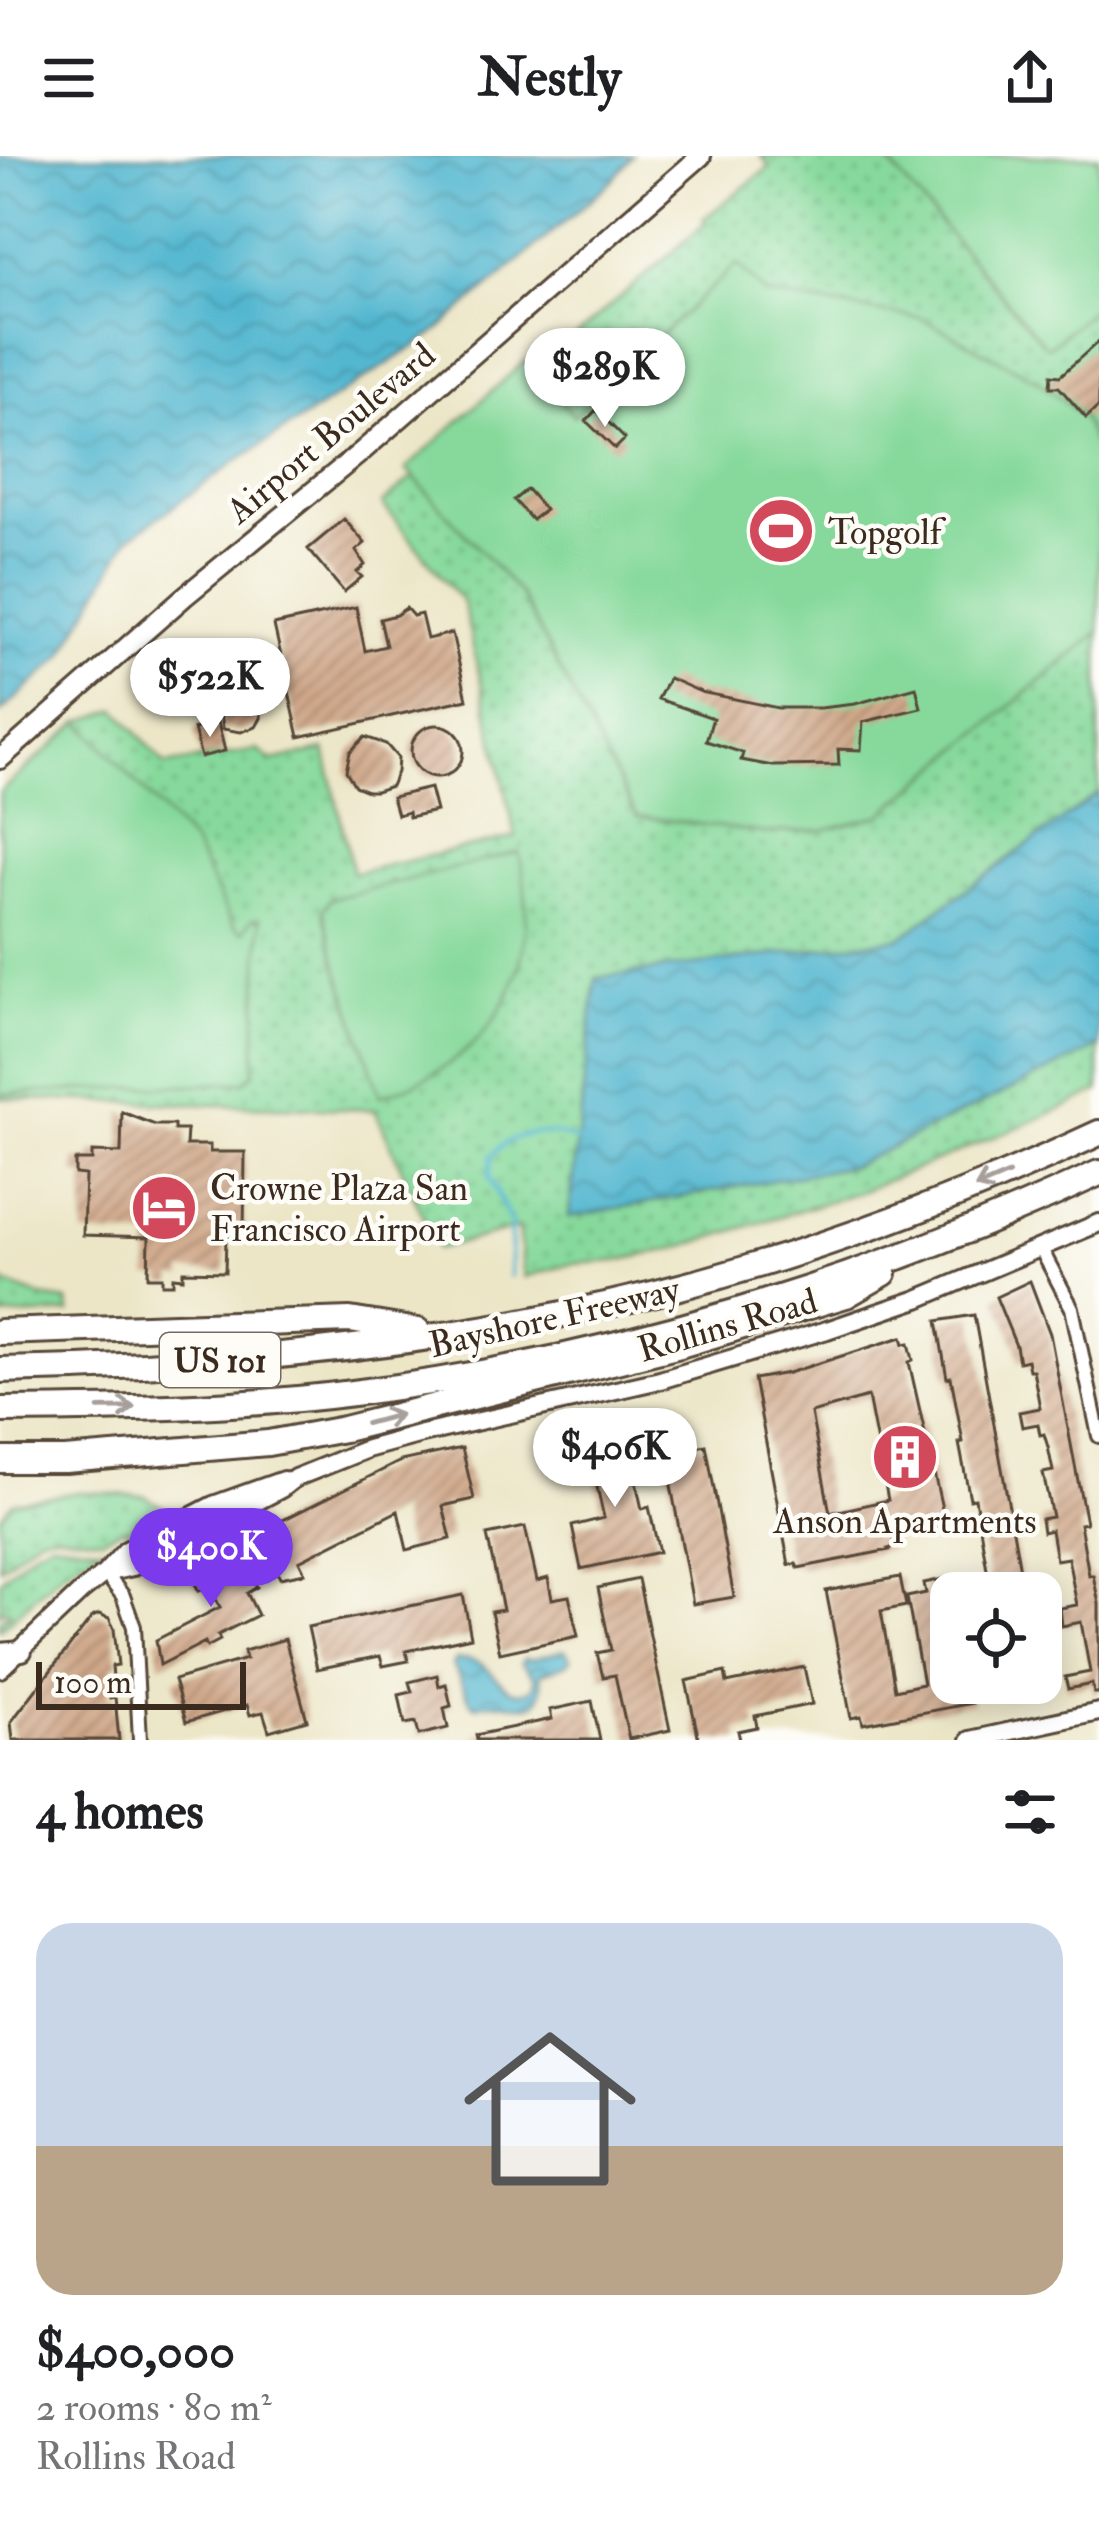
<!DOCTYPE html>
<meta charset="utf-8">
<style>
:root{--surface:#fff;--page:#f6f6f6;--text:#202124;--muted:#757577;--accent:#7c3aed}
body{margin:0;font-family:"IM FELL Double Pica",serif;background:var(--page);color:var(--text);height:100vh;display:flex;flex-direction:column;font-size:45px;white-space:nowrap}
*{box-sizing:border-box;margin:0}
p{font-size:39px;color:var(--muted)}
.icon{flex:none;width:66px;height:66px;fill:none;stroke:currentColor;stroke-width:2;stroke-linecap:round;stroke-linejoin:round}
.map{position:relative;height:1584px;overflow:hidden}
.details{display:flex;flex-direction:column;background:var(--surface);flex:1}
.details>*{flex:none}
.controls{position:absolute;left:930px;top:1416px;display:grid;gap:24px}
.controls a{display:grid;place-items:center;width:132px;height:132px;border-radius:24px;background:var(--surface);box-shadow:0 6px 30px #0003;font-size:60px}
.scale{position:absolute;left:36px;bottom:30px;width:210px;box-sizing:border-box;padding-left:12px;border:6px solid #3b2a1e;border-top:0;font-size:33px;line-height:42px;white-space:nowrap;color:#3b2a1e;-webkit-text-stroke:9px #fdfcf7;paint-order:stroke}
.price{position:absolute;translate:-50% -102px;padding:0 27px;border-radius:42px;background:#fff;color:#222;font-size:39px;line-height:78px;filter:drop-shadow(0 3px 6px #0008)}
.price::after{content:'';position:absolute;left:50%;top:72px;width:36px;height:27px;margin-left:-18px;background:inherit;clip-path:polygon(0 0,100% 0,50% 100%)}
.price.active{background:var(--accent);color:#fff}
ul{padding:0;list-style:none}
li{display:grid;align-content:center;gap:24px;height:636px;padding:0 36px}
li span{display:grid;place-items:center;height:372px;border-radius:36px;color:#555}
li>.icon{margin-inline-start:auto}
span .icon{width:216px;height:216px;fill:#fffc;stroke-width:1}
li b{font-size:51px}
h2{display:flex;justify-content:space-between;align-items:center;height:144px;padding:0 36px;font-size:51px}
header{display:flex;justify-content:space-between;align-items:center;height:156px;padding:0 36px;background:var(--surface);font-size:54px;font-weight:700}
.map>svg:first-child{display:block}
.green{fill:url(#green-dots);stroke:#60825c;stroke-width:3}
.pitch{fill:#86d99b;stroke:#60825c;stroke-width:3}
.water{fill:url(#water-waves);stroke:#467077;stroke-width:3}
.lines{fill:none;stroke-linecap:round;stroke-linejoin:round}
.stream{stroke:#52b7d0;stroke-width:4.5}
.building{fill:url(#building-hatch);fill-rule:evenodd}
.minor-casing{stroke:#564637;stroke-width:18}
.tertiary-casing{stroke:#564637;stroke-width:22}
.secondary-casing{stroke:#564637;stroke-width:24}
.motorway-casing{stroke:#564637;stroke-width:30}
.minor{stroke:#fff;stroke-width:12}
.tertiary{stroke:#fff;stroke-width:16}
.secondary{stroke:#fff;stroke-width:18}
.motorway{stroke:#fff;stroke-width:24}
.oneway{stroke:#a79f9a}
.labels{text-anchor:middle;stroke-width:9;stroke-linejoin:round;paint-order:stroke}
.shield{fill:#fdfcf7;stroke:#75695f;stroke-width:3}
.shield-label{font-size:33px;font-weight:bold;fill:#3b2a1e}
.street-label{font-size:36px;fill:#3b2a1e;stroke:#fdfcf7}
.poi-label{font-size:36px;fill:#3b2a1e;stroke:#fdfcf7;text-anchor:start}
</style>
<header><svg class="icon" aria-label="menu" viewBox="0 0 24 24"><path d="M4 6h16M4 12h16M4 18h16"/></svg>Nestly<svg class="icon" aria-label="share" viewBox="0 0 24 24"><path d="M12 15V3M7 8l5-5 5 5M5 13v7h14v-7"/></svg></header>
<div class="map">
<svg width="1099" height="1584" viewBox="0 0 1099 1584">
<defs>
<pattern id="green-dots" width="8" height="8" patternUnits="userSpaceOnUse" patternTransform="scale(3)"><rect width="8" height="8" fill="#86d99b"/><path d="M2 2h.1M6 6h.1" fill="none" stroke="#75ba85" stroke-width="1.8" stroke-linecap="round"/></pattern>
<pattern id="water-waves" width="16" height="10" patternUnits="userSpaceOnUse" patternTransform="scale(3)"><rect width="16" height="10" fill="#52b7d0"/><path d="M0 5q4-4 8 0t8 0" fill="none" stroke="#4595a8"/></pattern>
<pattern id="building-hatch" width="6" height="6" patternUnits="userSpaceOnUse" patternTransform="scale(3)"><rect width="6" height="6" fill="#d0a88a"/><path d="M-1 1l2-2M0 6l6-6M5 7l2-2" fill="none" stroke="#aa8970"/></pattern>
</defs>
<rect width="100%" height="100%" fill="#fdfcf7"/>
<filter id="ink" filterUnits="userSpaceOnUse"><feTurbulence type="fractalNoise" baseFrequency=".00833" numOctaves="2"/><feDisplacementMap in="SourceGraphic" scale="24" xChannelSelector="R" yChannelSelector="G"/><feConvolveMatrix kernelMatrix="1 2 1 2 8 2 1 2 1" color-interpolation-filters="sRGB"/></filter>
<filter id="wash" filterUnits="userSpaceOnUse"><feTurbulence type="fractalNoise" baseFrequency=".004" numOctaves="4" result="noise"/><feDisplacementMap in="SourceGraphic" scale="48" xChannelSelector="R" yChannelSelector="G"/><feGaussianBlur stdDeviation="2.7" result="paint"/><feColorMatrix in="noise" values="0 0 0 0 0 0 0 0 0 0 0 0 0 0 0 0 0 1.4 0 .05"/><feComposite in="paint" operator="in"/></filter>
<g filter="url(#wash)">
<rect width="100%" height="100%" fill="#ece6c7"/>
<path class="green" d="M761,0H1099V637L900,782L596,822L569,1060L852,1010L1099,891V935L1048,959L862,1035L678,1092L617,1105L571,1108L524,1121L518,1072L438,1093L375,954L0,942V636L80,566L117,553L165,609L258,594L272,605L325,594L353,717L516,681L463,447L382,348L706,67L703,63L770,11Z
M0,1125L40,1141L68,1145L69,1157L0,1161Z
M80,1336L145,1340L165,1352L163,1356L126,1374L123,1372L102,1382L54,1377L39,1379L0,1412V1361L13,1346Z
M51,1385L101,1391L64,1414L0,1473V1465L11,1456L5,1453L0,1457V1424L33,1394Z"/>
<path class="pitch" d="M883,0H1095L1099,4V148L1050,190H1045Z
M737,108L767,139L921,162L1037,224L1081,259L1099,302V476L881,659L824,674L765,677L637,660L520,438L406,313L525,205L574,260Z
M80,566L194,689L233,769L243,776L252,763H261L254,917L244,926L0,938V636Z
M519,696C545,814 497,904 380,940L336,807L323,754L330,743Z"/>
<path class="water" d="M0,0H632L612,25L434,178L234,307L129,382L62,501L0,557Z
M1099,637V891L852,1010L569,1061L596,822L900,782Z
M565,1494L571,1503L567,1508L540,1518C547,1561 521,1548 495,1547C492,1547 480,1549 476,1550L470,1545L453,1509L456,1504C498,1497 497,1550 533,1532L535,1522L521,1507L525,1502L529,1504Z"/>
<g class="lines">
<path class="stream" d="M510,1120L511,1067L489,1020L492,999C516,973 548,973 579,985"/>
</g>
<g id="blocks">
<path class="building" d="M1099,185V250L1086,262L1059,231H1050L1051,219L1060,220Z
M596,254L625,283L615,293L586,265Z
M527,333L545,354L532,364L514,344Z
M344,363L365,387L356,395L365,409L357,416L362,421L344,436L308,393Z
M356,451L365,495L386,490L380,463L396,459L406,452L413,460L421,458L427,483L452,477L467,543L299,581L281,500L265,521L243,532L256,541L261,551V562L256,571L241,576L223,573L221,556L229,535L204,530L198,520L201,508L206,505L218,503L235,520L241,501L250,494L281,500L274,469Z
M669,522L701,536L778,552H820L855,548L916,531L921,552L863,566L861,594L838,593L839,609L773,610L741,604L743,597L706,585L713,562L658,543Z
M218,567L225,595L201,601L194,573Z
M411 595a26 26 0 1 1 52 0a26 26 0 1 1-52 0Z
M365,581L386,588L398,602L397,616L391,630L376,635H367L355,630L346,615L350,596Z
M430,632L436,655L409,661L408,656L397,659L392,641Z
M122,956L155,969H174V974H187L186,989H210V996H245L244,1081H226L225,1116L183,1115V1122L173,1121V1128H162V1121H148L149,1081L83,1079L85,1019L75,1018V1004H92V996L121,997Z
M1030,1125L1050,1178L1086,1367L1080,1368L1089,1419H1093L1099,1448V1537H1094L1092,1528L1068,1533L1065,1521L1090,1516L1088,1505L1081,1466L1062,1470L1060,1452L1077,1449L1068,1402L1056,1404L1051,1374L1043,1376L1041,1363L1052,1361L1043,1317L1053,1315L1048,1291L1044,1278L1040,1279L1038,1268L1022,1271L1019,1256L1040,1252L1033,1214H1029L1027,1204L1019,1206L1016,1190L996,1141Z
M974,1159L1007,1340L1024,1437H993L990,1431L975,1342L970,1343L959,1287L963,1286L951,1221L947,1222L937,1165Z
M902,1181L904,1188L909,1187L913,1204L909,1206L945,1366L938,1367L939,1372L915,1377L914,1368L892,1373L895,1391L888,1393L889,1394L798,1412L796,1408L789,1409L754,1223L788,1217ZM868,1241L888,1344L830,1357L811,1257Z
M625,1277L642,1353L649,1351L659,1396L581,1413L572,1370L604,1362L587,1286Z
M706,1289L734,1441L693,1448L665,1297Z
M462,1292L474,1343L443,1350L451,1383L407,1394L398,1355L299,1405L305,1417L280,1422L259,1376L401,1305Z
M525,1371L537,1425L548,1422L552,1443L569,1440L578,1480L500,1497L491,1456L503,1454L487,1379Z
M209,1397L224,1426L248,1413L257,1431L247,1437L258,1459L218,1479L220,1484L207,1491L205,1486L160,1509L156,1484L220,1451L209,1430L199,1435L185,1410Z
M900,1421L906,1450L881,1455L895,1534L923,1528L907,1441L926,1437L924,1427L948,1422L951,1438V1527H968L972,1547L863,1568L861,1560L851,1562L826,1435Z
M638,1423L670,1574L629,1583L615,1519L603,1521L597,1497L611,1494L598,1432Z
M463,1439L471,1481L406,1495L408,1505L383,1510L380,1500L317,1513L308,1471Z
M99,1458L109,1462L114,1473L118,1509L112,1510L114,1532L108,1535L110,1542L115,1541L119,1584H13L11,1566L92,1461Z
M285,1483L307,1564L269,1575L263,1556L250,1559L247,1549L186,1566L174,1524L246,1503L244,1495Z
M804,1511L812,1548L755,1560L757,1571L738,1575L740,1584H699L686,1525L725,1516L727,1527Z
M437,1519L439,1530L446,1528L451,1550L444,1552L448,1572L419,1579L416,1566L405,1568L399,1539L412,1536L409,1526Z
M592,1545L600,1584H477L476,1579L552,1563L550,1554Z"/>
</g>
</g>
<g filter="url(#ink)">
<use href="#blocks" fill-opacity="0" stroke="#564637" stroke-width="3"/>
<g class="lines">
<g class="minor-casing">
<path id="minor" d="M1041,1093L1072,1152L1099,1280
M105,1417L123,1440L134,1471L140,1584"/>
</g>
<g class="tertiary-casing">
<path id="tertiary" d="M105,1417L133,1411L281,1333L295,1322L367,1293L422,1278L660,1224L827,1174L918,1143L1099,1067
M0,1513L81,1436L105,1417L126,1394L213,1349L283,1324
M970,1584L1099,1556"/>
</g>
<g class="secondary-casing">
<path id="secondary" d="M0,603L185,440L360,297L701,0
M0,1497L22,1495"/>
</g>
<g class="motorway-casing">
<path id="motorway" d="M0,1176L350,1164L418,1175
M0,1214C189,1211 378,1195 563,1158C749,1121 928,1057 1099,977
M0,1254C118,1253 236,1252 353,1237C610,1205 865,1126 1099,1017
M0,1304H65L268,1287L344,1273L680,1189L846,1139L884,1117"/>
</g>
<use href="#minor" class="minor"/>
<use href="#tertiary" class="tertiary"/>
<use href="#secondary" class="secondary"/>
<use href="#motorway" class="motorway"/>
</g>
<defs><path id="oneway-shaft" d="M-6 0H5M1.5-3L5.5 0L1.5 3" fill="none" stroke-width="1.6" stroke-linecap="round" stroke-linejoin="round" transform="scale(3)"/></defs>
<g class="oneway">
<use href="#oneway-shaft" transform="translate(992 1025) rotate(157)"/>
<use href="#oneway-shaft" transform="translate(117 1252) rotate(-1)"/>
<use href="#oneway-shaft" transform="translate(383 1263) rotate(-15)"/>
</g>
</g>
<defs>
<g id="stadium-disc" transform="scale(3.45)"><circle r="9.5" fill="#d1495b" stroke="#fdfcf7"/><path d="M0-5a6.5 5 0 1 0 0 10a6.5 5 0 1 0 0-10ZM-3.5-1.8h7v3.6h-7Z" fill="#fff"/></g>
<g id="hotel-disc" transform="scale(3.45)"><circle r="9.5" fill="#d1495b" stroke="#fdfcf7"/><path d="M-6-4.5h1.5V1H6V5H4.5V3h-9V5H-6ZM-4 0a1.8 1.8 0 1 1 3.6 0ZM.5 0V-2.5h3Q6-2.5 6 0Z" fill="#fff"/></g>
<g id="building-disc" transform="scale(3.45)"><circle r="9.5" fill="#d1495b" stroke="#fdfcf7"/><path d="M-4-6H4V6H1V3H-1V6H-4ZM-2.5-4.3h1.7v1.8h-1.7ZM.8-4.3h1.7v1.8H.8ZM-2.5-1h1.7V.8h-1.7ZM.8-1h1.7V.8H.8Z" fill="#fff"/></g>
</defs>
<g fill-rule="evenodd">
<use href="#stadium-disc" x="781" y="375"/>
<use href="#hotel-disc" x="164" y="1052"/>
<use href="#building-disc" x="905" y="1301"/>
</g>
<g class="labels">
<rect class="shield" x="160" y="1177" width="120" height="54" rx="9"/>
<g class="shield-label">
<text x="220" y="1216">US 101</text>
</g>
<g class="street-label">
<text transform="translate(330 276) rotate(-40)" y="13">Airport Boulevard</text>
<text transform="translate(554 1160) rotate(-13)" y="13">Bayshore Freeway</text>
<text transform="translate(727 1168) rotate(-16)" y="13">Rollins Road</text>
</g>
<g class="poi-label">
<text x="828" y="388">Topgolf</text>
<text x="210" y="1044">Crowne Plaza San<tspan x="210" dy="41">Francisco Airport</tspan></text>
<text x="905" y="1377" text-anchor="middle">Anson Apartments</text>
</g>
</g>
</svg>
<div class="controls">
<a><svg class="icon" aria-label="locate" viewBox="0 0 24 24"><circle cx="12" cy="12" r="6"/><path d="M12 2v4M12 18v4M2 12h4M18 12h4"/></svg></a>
</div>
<div class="scale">100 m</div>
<b class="price" style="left:605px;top:274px">$289K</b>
<b class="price" style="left:210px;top:584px">$522K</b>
<b class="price" style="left:615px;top:1354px">$406K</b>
<b class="price active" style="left:211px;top:1454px">$400K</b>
</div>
<section class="details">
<h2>4 homes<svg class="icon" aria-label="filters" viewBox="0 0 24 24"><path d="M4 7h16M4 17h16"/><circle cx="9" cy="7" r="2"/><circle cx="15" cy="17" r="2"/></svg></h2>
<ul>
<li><span style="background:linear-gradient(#c9d6e8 60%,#b9a48a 0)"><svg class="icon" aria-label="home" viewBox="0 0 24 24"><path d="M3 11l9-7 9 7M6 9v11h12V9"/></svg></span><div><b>$400,000</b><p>2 rooms · 80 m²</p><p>Rollins Road</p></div></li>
</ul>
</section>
